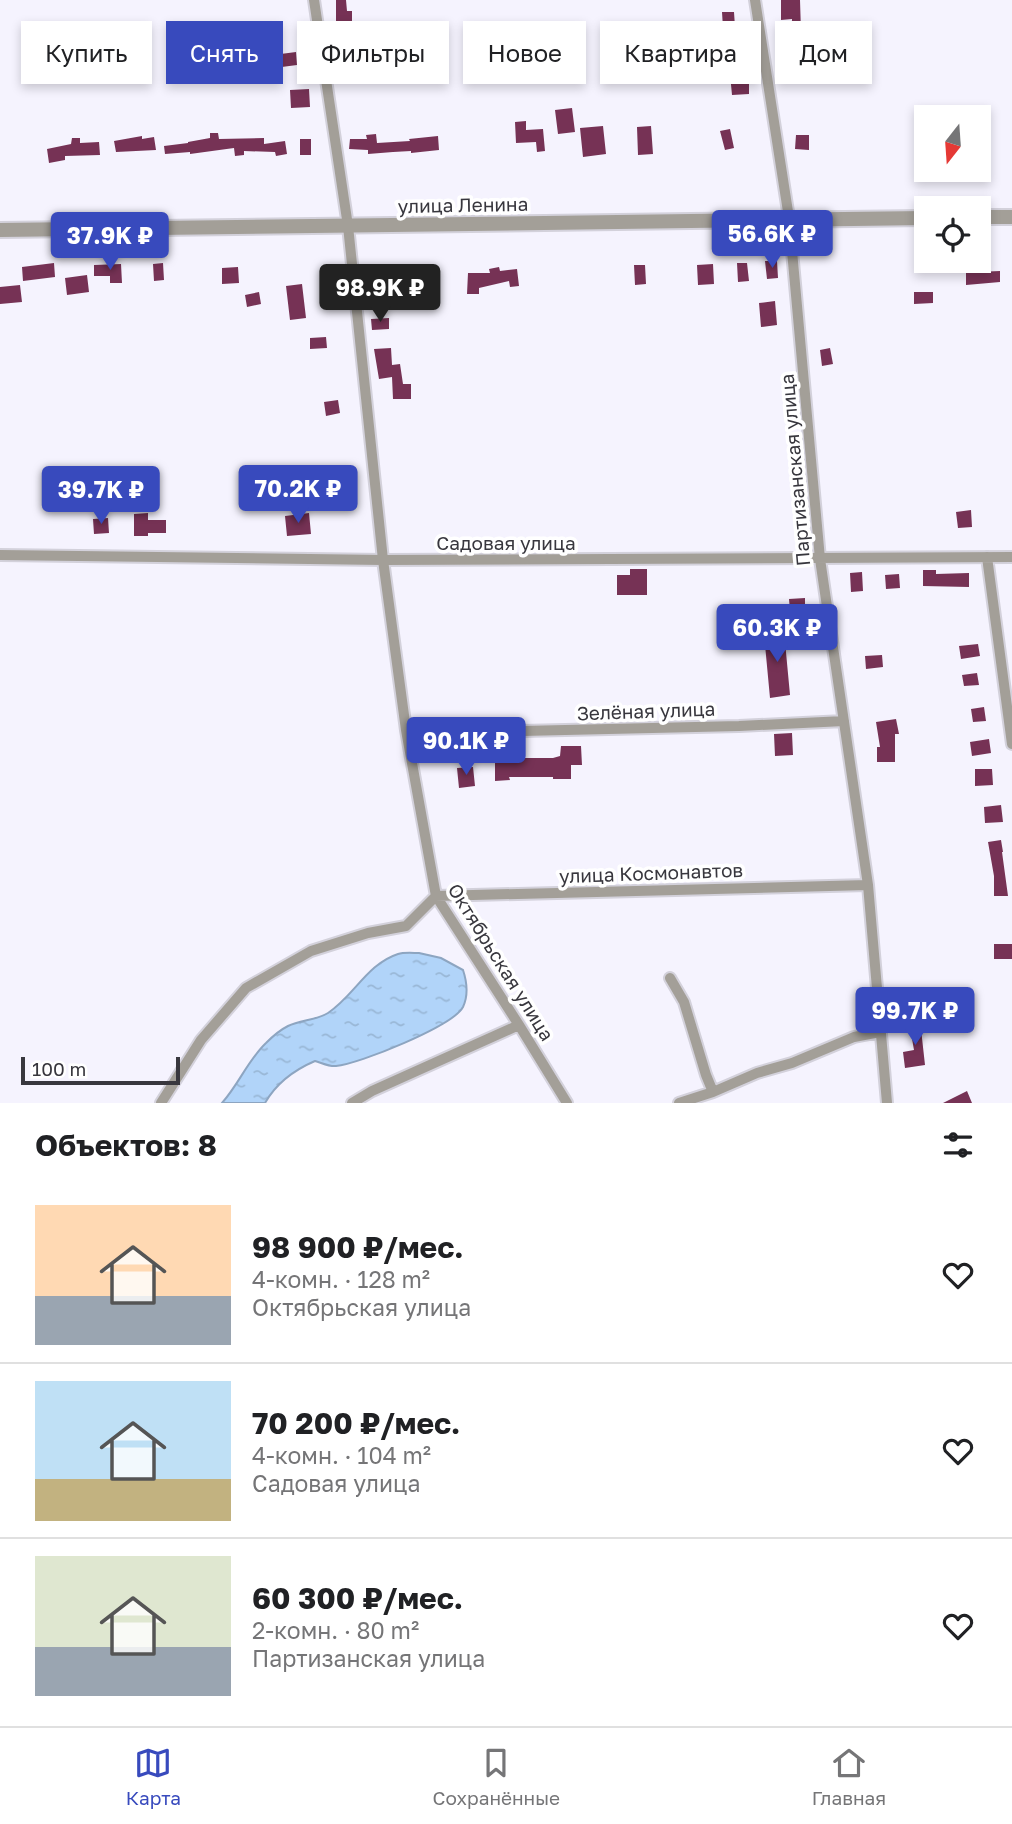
<!DOCTYPE html>
<html lang="ru">
<meta charset="utf-8">
<style>
:root{--surface:#fff;--page:#f6f6f6;--text:#202124;--muted:#757577;--line:#e0e0e0;--accent:#384abd}
body{margin:0;font-family:"Golos Text",sans-serif;background:var(--page);color:var(--text);height:100vh;display:flex;flex-direction:column;font-size:26px;white-space:nowrap}
*{box-sizing:border-box;margin:0}
p{font-size:23px;color:var(--muted)}
.icon{flex:none;width:38px;height:38px;fill:none;stroke:currentColor;stroke-width:2;stroke-linecap:round;stroke-linejoin:round}
.map{position:relative;height:1103px;overflow:hidden}
.panel{display:flex;flex-direction:column;background:var(--surface);flex:1}
.panel>*{flex:none}
.top-card{position:absolute;left:21px;top:21px;width:971px;height:63px;display:flex;gap:14px}
.needle{width:46px;rotate:197deg}
.fabs{position:absolute;left:914px;top:105px;display:grid;gap:14px}
.fabs a{display:grid;place-items:center;width:77px;height:77px;border-radius:0px;background:var(--surface);box-shadow:0 4px 10px #0003;font-size:35px}
.scale{position:absolute;left:21px;bottom:18px;width:159px;box-sizing:border-box;padding-left:7px;border:4px solid #38373e;border-top:0;font-size:19px;line-height:24px;white-space:nowrap;color:#38373e;-webkit-text-stroke:5px #fff;paint-order:stroke}
.price{position:absolute;translate:-50% -60px;padding:0 16px;border-radius:7px;background:var(--accent);color:#fff;font-size:23px;line-height:46px;filter:drop-shadow(0 2px 4px #0008)}
.price::after{content:'';position:absolute;left:50%;top:42px;width:21px;height:16px;margin-left:-10px;background:inherit;clip-path:polygon(0 0,100% 0,50% 100%)}
.price.selected{background:#222;color:#fff}
ul{padding:0;list-style:none}
li{display:flex;align-items:center;gap:21px;height:175px;padding:0 35px}
li+li{border-top:2px solid var(--line)}
li span{display:grid;place-items:center;flex:none;width:196px;height:140px;border-radius:0px;color:#555}
li>.icon{margin-inline-start:auto}
span .icon{width:84px;height:84px;fill:#fffc;stroke-width:1}
li b{font-size:30px}
h2{display:flex;justify-content:space-between;align-items:center;height:84px;padding:0 35px;font-size:30px}
.tag{padding:0 24px;border-radius:0px;background:var(--surface);box-shadow:0 4px 10px #0003;font-size:24px;line-height:63px}
.tag.selected{background:var(--accent);color:#fff}
.tabs{display:flex;justify-content:space-around;align-items:center;height:98px;border-top:2px solid var(--line);background:var(--surface);font-size:19px;color:var(--muted)}
.tabs a{display:grid;justify-items:center;gap:4px}
.tabs .selected{color:var(--accent)}
.map>svg:first-child{display:block}
.water{fill:url(#water-ripples);stroke:#8da5c1;stroke-width:2}
.building{fill:#763255}
.lines{fill:none;stroke-linecap:round;stroke-linejoin:round}
.minor-casing{stroke:#d3d1db;stroke-width:14}
.tertiary-casing{stroke:#d3d1db;stroke-width:18}
.minor{stroke:#a39f98;stroke-width:10}
.tertiary{stroke:#a39f98;stroke-width:14}
.labels{text-anchor:middle;stroke-width:7;stroke-linejoin:round;paint-order:stroke}
.street-label{font-size:19px;fill:#38373e;stroke:#fff}
</style>
<div class="map">
<svg width="1012" height="1103" viewBox="0 0 1012 1103">
<defs>
<pattern id="water-ripples" width="26" height="14" patternUnits="userSpaceOnUse" patternTransform="scale(1.75)"><rect width="26" height="14" fill="#b1d4f9"/><path d="M2 4q2-2 4 0t4 0M15 11q2-2 4 0t4 0" fill="none" stroke="#99b7d6"/></pattern>
</defs>
<rect width="100%" height="100%" fill="#f5f3fe"/>
<path class="water" d="M419,953L441,958L463,970C467,982 469,994 463,1007C453,1026 359,1064 336,1066C330,1067 322,1063 315,1061C294,1070 277,1082 265,1103H222C239,1084 248,1060 266,1043C272,1037 280,1030 288,1026C300,1020 317,1020 328,1013C354,996 367,964 398,954C404,952 413,953 419,953Z"/>
<path class="building" d="M336,0H346L347,11H352V22H336Z
M781,0H800L801,32H804L803,45H791L792,19L781,20Z
M722,12H734L735,27L723,28Z
M354,42L356,58L339,60L337,44Z
M296,52L297,65L274,68L273,55Z
M744,52L745,82L749,81V94L732,95L728,53Z
M309,89L310,107L291,108L290,90Z
M572,108L575,132L558,134L555,110Z
M526,121V130L543,129L545,151L537,152L536,142L516,143L515,122Z
M603,126L606,154L583,157L580,128Z
M651,126L653,154L638,155L637,127Z
M730,129L734,148L725,150L720,131Z
M210,133H218L219,139L264,138V144L285,141L287,154L276,156L275,152L244,151V155L235,156L234,148L190,154V152L165,154L164,146L188,143V142L210,138Z
M376,134L377,143L410,141L409,139L438,136L439,150L411,153V151L393,152L368,154V150L349,149L350,139H367L366,135Z
M796,135H809V150L795,149Z
M142,136V139L154,137L156,150L116,152L114,141Z
M72,138H80V143L99,142L100,155L65,156V160L49,163L47,149L71,144Z
M300,139H311V155H300Z
M765,261H777L778,278L767,279Z
M54,263L55,277L23,281L22,267Z
M163,263L164,280L154,281L153,264Z
M737,263H747L749,281L738,282Z
M121,264L122,283H110V276H94V265Z
M713,264L714,284L698,285L697,265Z
M634,265H645L646,284L635,285Z
M238,267L239,283L222,284V268Z
M499,267L500,271L517,269L519,286L510,287L509,281L479,288V294H467L468,273H490L489,269Z
M966,267H977V272L1000,271V282L966,285Z
M387,272L389,289L368,291L366,274Z
M87,275L89,292L67,295L65,278Z
M302,284L306,318L290,320L286,286Z
M20,285L22,302L0,304V287Z
M259,292L261,304L247,307L245,295Z
M914,292H933V303L914,304Z
M775,301L777,325L761,327L759,303Z
M389,318V329L372,330L371,319Z
M326,337L327,348L310,349V338Z
M391,348L392,365L400,364L403,384H411V399H393L392,377L379,379L374,349Z
M830,348L833,364L822,366L820,350Z
M338,400L340,413L326,416L324,402Z
M971,510L972,527L958,528L956,512Z
M148,513V520H166V533H148V536H134V514Z
M309,513L311,534L287,536L285,516Z
M108,518L109,533L94,534L93,519Z
M630,569H647V595H617V575H630Z
M923,570H936V574L969,573V587L923,586Z
M862,572L863,591L851,592L850,573Z
M899,574L900,588L886,589L885,575Z
M805,598V611H790L789,599Z
M784,631L790,695L770,698L764,634Z
M978,644L980,656L961,659L959,646Z
M882,655L883,667L866,669L865,656Z
M977,673L979,685L964,686L962,675Z
M984,707L986,721L973,722L971,709Z
M896,719L899,734H895V762H877V747H880L876,722Z
M792,733L793,755L775,756L774,734Z
M989,739L991,753L972,756L970,742Z
M561,746H581L582,765H571V779H553V777H509L510,780L495,781V758H553L560,756Z
M473,767L475,786L459,788L457,768Z
M975,769H992L993,785L975,786Z
M1001,805L1003,822L985,823L984,807Z
M1001,840L1003,852H1002L1008,896H994V876L988,842Z
M994,944H1012V959H994Z
M920,1020L925,1065L905,1068L903,1052L914,1050L909,1022Z
M967,1091L972,1103H943Z"/>
<g class="lines">
<g class="minor-casing">
<path id="minor" d="M314,0L348,226L383,560L406,730L436,896L519,1025L567,1103
M755,0L789,218L820,559L868,885L887,1103
M0,555L383,560L1012,557
M987,557L1012,744
M406,730L460,729L522,731L739,726L844,721
M670,978L684,1002L706,1075L713,1092
M161,1103L201,1040L246,988L311,951L368,933L406,926L436,896L868,885
M352,1103L372,1091L519,1025
M679,1103L713,1092L757,1073L792,1063L854,1037L880,1032"/>
</g>
<g class="tertiary-casing">
<path id="tertiary" d="M978,217H1012
M0,230L926,218"/>
</g>
<use href="#minor" class="minor"/>
<use href="#tertiary" class="tertiary"/>
</g>
<g class="labels">
<g class="street-label">
<text transform="translate(463 205) rotate(-1)" y="7">улица Ленина</text>
<text transform="translate(795 470) rotate(-95)" y="7">Партизанская улица</text>
<text x="506" y="550">Садовая улица</text>
<text transform="translate(646 711) rotate(-2)" y="7">Зелёная улица</text>
<text transform="translate(651 873) rotate(-2)" y="7">улица Космонавтов</text>
<text transform="translate(501 962) rotate(58)" y="7">Октябрьская улица</text>
</g>
</g>
</svg>
<div class="fabs">
<a><svg class="needle" viewBox="-14 -14 28 28"><path d="M0-13l5 13h-10z" fill="#e53935"/><path d="M0 13l5-13h-10z" fill="#757577"/></svg></a>
<a><svg class="icon" aria-label="locate" viewBox="0 0 24 24"><circle cx="12" cy="12" r="6"/><path d="M12 2v4M12 18v4M2 12h4M18 12h4"/></svg></a>
</div>
<div class="scale">100 m</div>
<b class="price" style="left:772px;top:270px">56.6K ₽</b>
<b class="price" style="left:110px;top:272px">37.9K ₽</b>
<b class="price selected" style="left:380px;top:324px">98.9K ₽</b>
<b class="price" style="left:298px;top:525px">70.2K ₽</b>
<b class="price" style="left:101px;top:526px">39.7K ₽</b>
<b class="price" style="left:777px;top:664px">60.3K ₽</b>
<b class="price" style="left:466px;top:777px">90.1K ₽</b>
<b class="price" style="left:915px;top:1047px">99.7K ₽</b>
<div class="top-card">
<a class="tag">Купить</a>
<a class="tag selected">Снять</a>
<a class="tag">Фильтры</a>
<a class="tag">Новое</a>
<a class="tag">Квартира</a>
<a class="tag">Дом</a>
</div>
</div>
<section class="panel">
<h2>Объектов: 8<svg class="icon" aria-label="filters" viewBox="0 0 24 24"><path d="M4 7h16M4 17h16"/><circle cx="9" cy="7" r="2"/><circle cx="15" cy="17" r="2"/></svg></h2>
<ul>
<li><span style="background:linear-gradient(#ffd9b3 65%,#9aa5b1 0)"><svg class="icon" aria-label="home" viewBox="0 0 24 24"><path d="M3 11l9-7 9 7M6 9v11h12V9"/></svg></span><div><b>98 900 ₽/мес.</b><p>4-комн. · 128 m²</p><p>Октябрьская улица</p></div><svg class="icon" aria-label="heart" viewBox="0 0 24 24"><path d="M12 20l-8-8c-3-5 5-10 8-4 3-6 11-1 8 4z"/></svg></li>
<li><span style="background:linear-gradient(#bfe0f5 70%,#c2b280 0)"><svg class="icon" aria-label="home" viewBox="0 0 24 24"><path d="M3 11l9-7 9 7M6 9v11h12V9"/></svg></span><div><b>70 200 ₽/мес.</b><p>4-комн. · 104 m²</p><p>Садовая улица</p></div><svg class="icon" aria-label="heart" viewBox="0 0 24 24"><path d="M12 20l-8-8c-3-5 5-10 8-4 3-6 11-1 8 4z"/></svg></li>
<li><span style="background:linear-gradient(#dfe7d0 65%,#9aa5b1 0)"><svg class="icon" aria-label="home" viewBox="0 0 24 24"><path d="M3 11l9-7 9 7M6 9v11h12V9"/></svg></span><div><b>60 300 ₽/мес.</b><p>2-комн. · 80 m²</p><p>Партизанская улица</p></div><svg class="icon" aria-label="heart" viewBox="0 0 24 24"><path d="M12 20l-8-8c-3-5 5-10 8-4 3-6 11-1 8 4z"/></svg></li>
</ul>
</section>
<nav class="tabs">
<a class="selected"><svg class="icon" aria-label="map" viewBox="0 0 24 24"><path d="M3 6l6-2 6 2 6-2v14l-6 2-6-2-6 2zM9 4v14M15 6v14"/></svg>Карта</a>
<a><svg class="icon" aria-label="saved" viewBox="0 0 24 24"><path d="M7 4h10v16l-5-4-5 4z"/></svg>Сохранённые</a>
<a><svg class="icon" aria-label="home" viewBox="0 0 24 24"><path d="M3 11l9-7 9 7M6 9v11h12V9"/></svg>Главная</a>
</nav>
